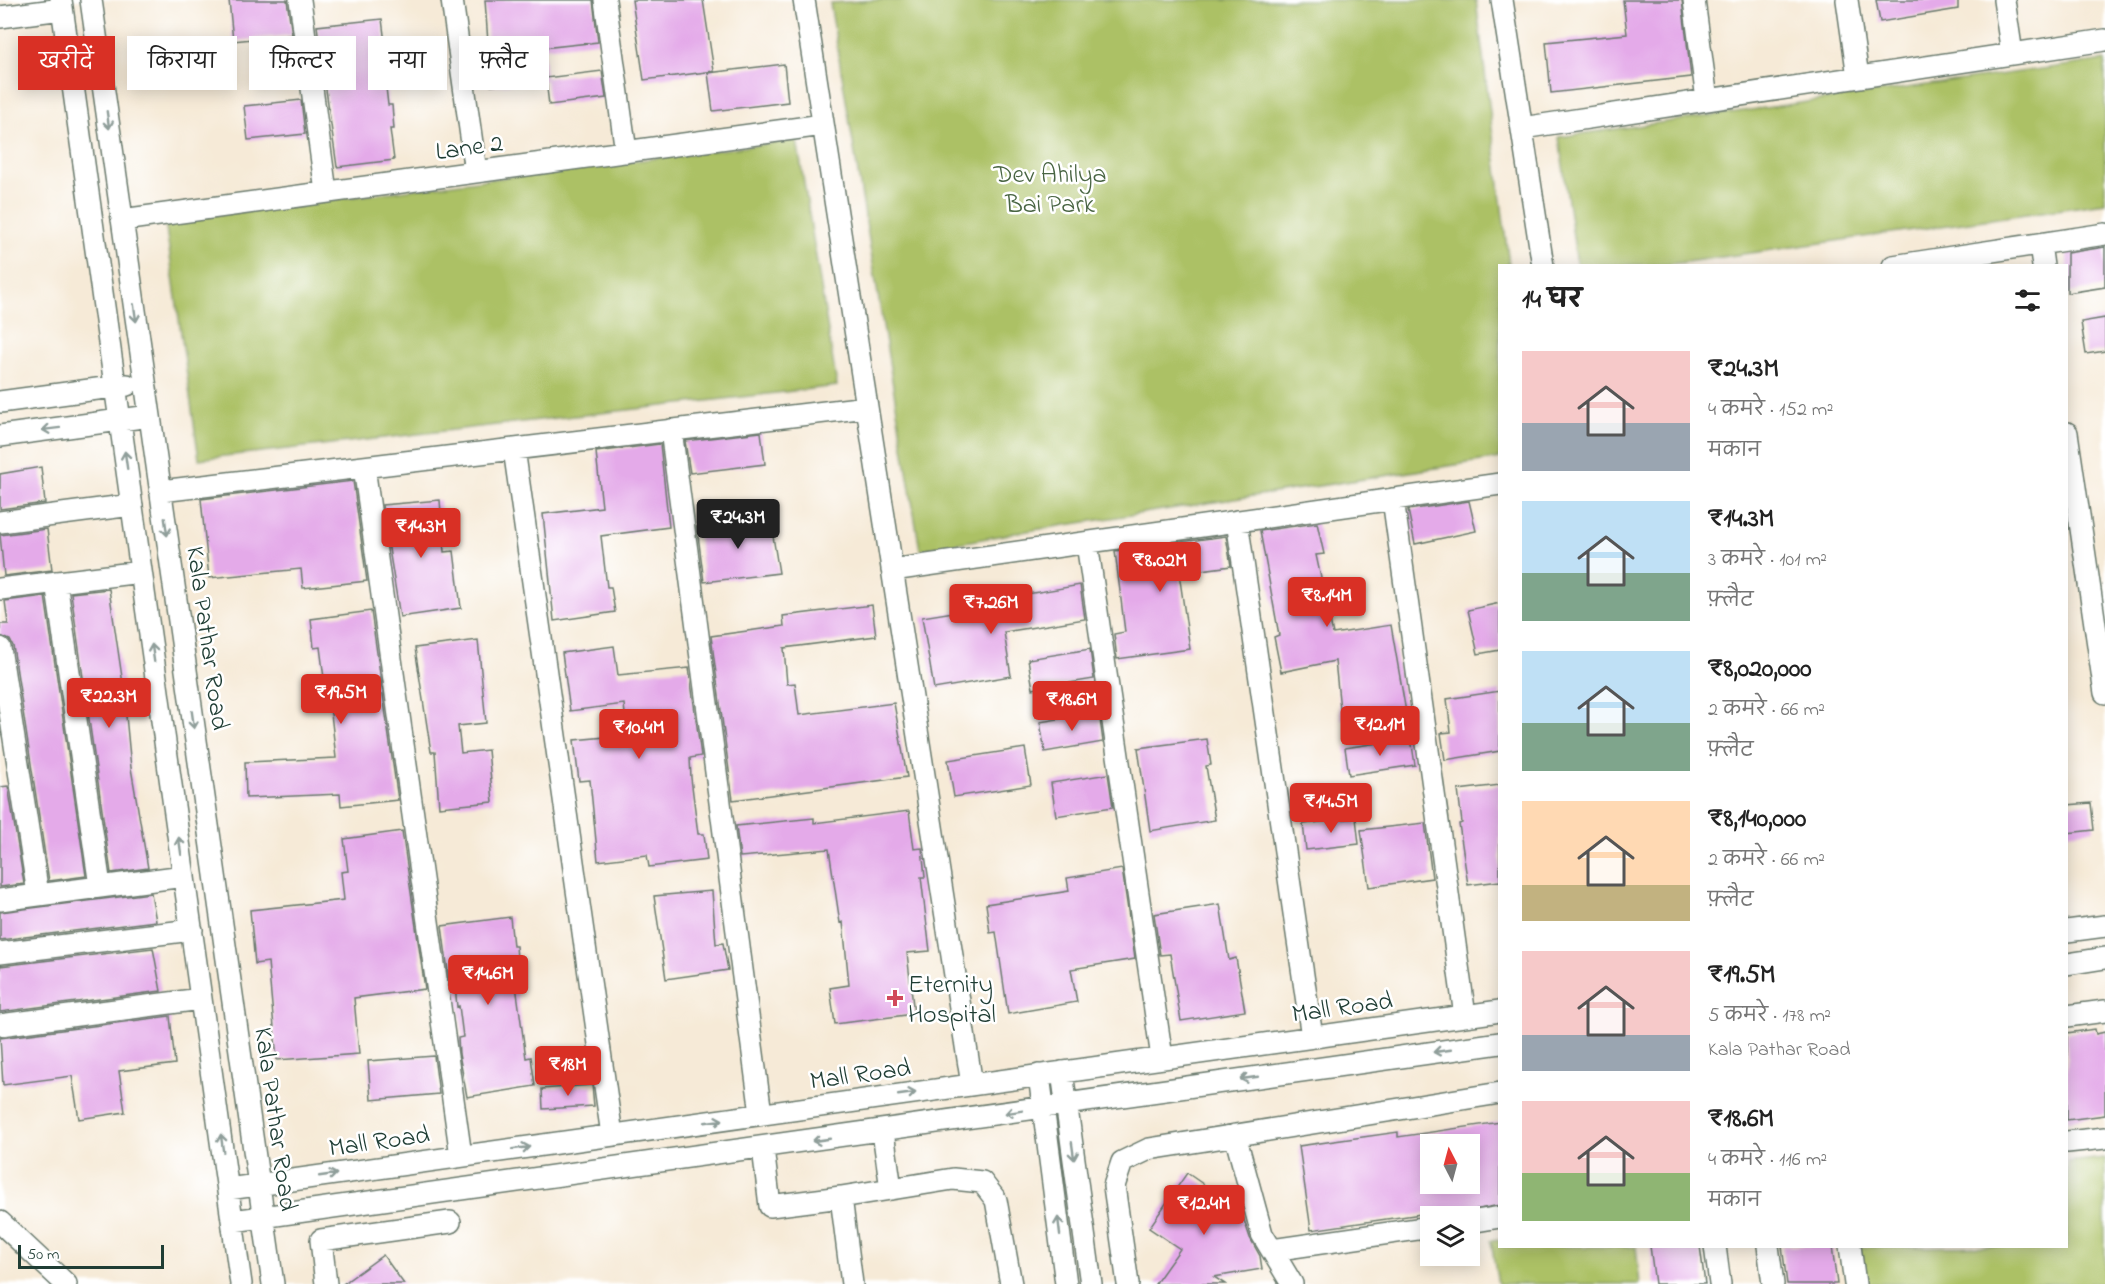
<!DOCTYPE html>
<html lang="hi">
<meta charset="utf-8">
<style>
:root{--surface:#fff;--page:#f6f6f6;--text:#222;--muted:#767676;--accent:#d93025}
body{margin:0;font-family:"Indie Flower","Playpen Sans Deva",sans-serif;background:var(--page);color:var(--text);height:100vh;display:flex;flex-direction:column;font-size:22px;white-space:nowrap}
*{box-sizing:border-box;margin:0}
p{font-size:20px;color:var(--muted)}
.icon{flex:none;width:33px;height:33px;fill:none;stroke:currentColor;stroke-width:2;stroke-linecap:round;stroke-linejoin:round}
.map{position:relative;flex:1;overflow:hidden}
.sheet{position:absolute;left:1498px;top:264px;width:570px;height:984px;display:flex;flex-direction:column;background:var(--surface);border-radius:0px;box-shadow:0 3px 15px #0003}
.sheet>*{flex:none}
.hud{position:absolute;left:18px;top:36px;width:570px;height:54px;display:flex;gap:12px}
.needle{width:39px;rotate:354deg}
.fabs{position:absolute;left:1420px;top:1134px;display:grid;gap:12px}
.fabs a{display:grid;place-items:center;width:60px;height:60px;border-radius:0px;background:var(--surface);box-shadow:0 3px 15px #0003;font-size:30px}
.scale{position:absolute;left:18px;bottom:15px;width:146px;box-sizing:border-box;padding-left:6px;border:3px solid #1f3d34;border-top:0;font-size:16px;line-height:21px;white-space:nowrap;color:#1f3d34;-webkit-text-stroke:4px #fff;paint-order:stroke}
.price{position:absolute;translate:-50% -51px;padding:0 14px;border-radius:6px;background:var(--accent);color:#fff;font-size:20px;line-height:39px;filter:drop-shadow(0 2px 3px #0008)}
.price::after{content:'';position:absolute;left:50%;top:36px;width:18px;height:14px;margin-left:-9px;background:inherit;clip-path:polygon(0 0,100% 0,50% 100%)}
.price.on{background:#222;color:#fff}
ul{padding:0;list-style:none}
li{display:flex;align-items:center;gap:18px;height:150px;padding:0 24px}
li span{display:grid;place-items:center;flex:none;width:168px;height:120px;border-radius:0px;color:#555}
li>.icon{margin-inline-start:auto}
span .icon{width:72px;height:72px;fill:#fffc;stroke-width:1}
li b{font-size:26px}
h2{display:flex;justify-content:space-between;align-items:center;height:72px;padding:0 24px;font-size:26px}
.pill{padding:0 21px;border-radius:0px;background:var(--surface);box-shadow:0 3px 15px #0003;font-size:21px;line-height:54px}
.pill.on{background:var(--accent);color:#fff}
.map>svg:first-child{display:block}
.green{fill:#acc165;stroke:#667f4c;stroke-width:1.5}
.building{fill:#e4aae9;fill-rule:evenodd}
.lines{fill:none;stroke-linecap:round;stroke-linejoin:round}
.minor-casing{stroke:#6a7a6d;stroke-width:24}
.minor{stroke:#fff;stroke-width:21}
.oneway{stroke:#8f9e9a}
.poi-dot{fill:#d1495b;stroke:#fff;stroke-width:2}
.labels{text-anchor:middle;stroke-width:5;stroke-linejoin:round;paint-order:stroke}
.street-label{font-size:26px;fill:#1f3d34;stroke:#fff}
.park-label{font-size:26px;fill:#496543;stroke:#fff}
.poi-label{font-size:26px;fill:#1f3d34;stroke:#fff;text-anchor:start}
</style>
<div class="map">
<svg width="2105" height="1284" viewBox="0 0 2105 1284">
<rect width="100%" height="100%" fill="#fff"/>
<filter id="ink" filterUnits="userSpaceOnUse"><feTurbulence type="fractalNoise" baseFrequency=".0167" numOctaves="2"/><feDisplacementMap in="SourceGraphic" scale="12" xChannelSelector="R" yChannelSelector="G"/><feConvolveMatrix kernelMatrix="1 2 1 2 8 2 1 2 1" color-interpolation-filters="sRGB"/></filter>
<filter id="wash" filterUnits="userSpaceOnUse"><feTurbulence type="fractalNoise" baseFrequency=".008" numOctaves="4" result="noise"/><feDisplacementMap in="SourceGraphic" scale="24" xChannelSelector="R" yChannelSelector="G"/><feGaussianBlur stdDeviation="1.35" result="paint"/><feColorMatrix in="noise" values="0 0 0 0 0 0 0 0 0 0 0 0 0 0 0 0 0 1.4 0 .05"/><feComposite in="paint" operator="in"/></filter>
<g filter="url(#wash)">
<rect width="100%" height="100%" fill="#f6ead7"/>
<path class="green" d="M878,0H1476L1509,265L1500,266V458L1027,531L920,550L830,3Z
M2105,60V203L1665,265H1577L1559,137Z
M797,140L837,386L199,459L165,221Z
M2105,1158V1284H1863L1859,1247L2067,1246V1162Z
M1500,1240V1246L1636,1247L1640,1284H1498L1491,1241Z"/>
<g id="blocks">
<path class="building" d="M229,0H287L292,35L233,41Z
M485,0H593L598,42L543,48L546,78L602,71L606,98L549,105L546,80L491,86Z
M632,0H703L714,71L644,80Z
M1623,0H1682L1691,77L1551,93L1546,42L1627,34Z
M1876,0H1958V9L1880,22Z
M382,19L385,43H381L388,105H392L394,129H390L394,160L337,167L317,26Z
M784,64L788,102L713,111L708,73Z
M301,100L305,134L248,140L244,106Z
M2105,247V287L2067,293V253Z
M2105,318V351L2086,354L2081,322Z
M761,432L765,464L690,473L685,441Z
M660,444L669,527L601,536L607,587H611L615,612L554,621L543,514L602,507L596,452Z
M41,467L45,503L0,509V474Z
M353,481L367,581L303,588L301,569L209,578L201,499Z
M440,500L444,552L454,551L461,608L400,617L382,505Z
M1469,501L1476,531L1415,544L1408,510Z
M770,518L779,573L704,582L697,527Z
M1317,523L1324,554L1316,555L1333,634L1391,625L1406,712L1341,719L1335,661L1281,672L1274,637L1279,635L1260,531Z
M47,529L52,570L4,576L0,535Z
M1226,536L1231,566L1179,573L1190,649L1117,659L1114,634L1125,632L1115,551Z
M1080,585L1085,619L1004,632L1011,676L934,689L922,617L1022,601L1021,595Z
M109,589L123,684L131,768L148,868L111,873L71,593Z
M45,596L86,876L49,881L13,646L10,640L0,636V624H8L5,601Z
M1500,603V650L1478,654L1468,610Z
M872,605L876,636L784,648L787,684L795,683L799,715L894,703L907,777L733,800L711,636L784,626L783,616Z
M371,611L398,800L341,806L340,794L246,798L245,762L336,758L327,678H324L320,647L314,648L311,619Z
M478,640L486,723L458,726L461,753L488,750L493,802L439,807L435,752H431L415,648Z
M614,646L618,675L689,668L701,756L690,758L691,778L698,834H704L707,860L649,867L647,855L598,861L590,780L579,781L574,740L627,735L624,704L570,711L562,653Z
M1090,649L1094,679L1033,689L1028,659Z
M1500,691V751L1445,760L1441,733L1451,732L1447,699Z
M1099,712L1103,742L1045,752L1040,722Z
M1411,738L1415,765L1349,775L1345,748Z
M1207,739L1211,765L1206,766L1215,820L1150,831L1138,748Z
M1025,748L1031,785L954,797L948,760Z
M1108,774L1113,807L1056,816L1051,783Z
M1500,785V881L1468,885L1459,824L1462,823L1458,790Z
M8,786L24,884L0,887V787Z
M2091,803L2094,830L2067,833V805Z
M909,811L914,849L922,848L925,877H921L930,951L907,953L914,1014L835,1024L830,988L849,985L843,922L840,923L829,849L740,857L736,826L814,818V823Z
M1356,818L1359,844L1306,850L1303,824Z
M1425,823L1432,878L1369,887L1361,830Z
M402,831L425,989L354,998L359,1054L277,1060L268,962L255,964L250,910L344,900L341,872L348,871L344,839Z
M1122,869L1135,959L1071,969L1077,1002L1008,1014L996,932L990,933L986,904L1069,891L1067,878Z
M712,891L716,944L723,943L728,970L666,979L654,896Z
M151,893L156,921L0,940V912Z
M1220,904L1229,960L1236,958L1245,1011L1181,1021L1170,954L1160,955L1154,914Z
M510,917L513,946H516L518,971H514L526,1058L531,1057L535,1086L467,1097L459,1054L458,1038L463,1037L459,1006L457,1007L455,985L450,986L442,926Z
M153,948L161,991L0,1012V966Z
M170,1016L175,1064L119,1071L125,1112L79,1119L72,1076L3,1085L0,1038Z
M2095,1029L2096,1034L2105,1032V1115L2067,1120V1033Z
M434,1056L439,1094L371,1100L368,1061Z
M592,1085L594,1106L543,1109L542,1089Z
M1500,1122V1205L1442,1216L1421,1214L1311,1230L1299,1146L1398,1132V1137ZM1431,1144H1470V1184H1431Z
M1187,1173L1229,1202L1235,1193L1250,1238L1260,1256L1262,1269L1214,1277L1225,1284H1155L1180,1249L1149,1228Z
M1650,1246H1700L1705,1284H1655Z
M1782,1246H1832L1837,1284H1787Z
M383,1255L404,1284H343Z"/>
</g>
</g>
<g filter="url(#ink)">
<use href="#blocks" fill-opacity="0" stroke="#6a7a6d" stroke-width="1.5"/>
<g class="lines">
<g class="minor-casing">
<path id="minor" d="M61,0L241,1284
M91,0L273,1284
M300,0L326,192
M452,0L476,172
M605,0L626,152
M804,0L972,1085
M1502,0L1543,266
M1694,0L1707,100
M1847,0L1858,77
M2004,0L2012,54
M0,17L62,9
M1522,128L2105,40
M122,220L823,125
M2040,244L2043,266
M1893,266L2105,234
M0,402L127,385
M671,430L761,1114
M2067,433L2105,693
M0,436L150,416
M514,449L612,1135
M364,467L461,1156
M161,491L867,407
M1393,499L1465,1016
M1237,521L1312,1037
M0,522L132,505
M1087,543L1162,1058
M892,570L1500,484
M56,582L100,886
M0,589L141,572
M0,648L38,894
M0,900L184,876
M2067,931L2105,926
M0,953L192,930
M2067,964L2105,958
M2067,1016L2105,1011
M0,1025L201,999
M1062,1072L1091,1284
M1039,1075L1066,1284
M883,1132L891,1189L953,1179L982,1182L996,1200L1011,1284
M1235,1135L1262,1234L1292,1284
M2067,1142L2105,1138
M763,1148L770,1206L841,1197
M228,1189L1500,1011
M233,1221L1500,1043
M0,1222L66,1284
M1470,1222L1500,1217
M1715,1246L1720,1284
M1768,1246L1773,1284
M1850,1246L1855,1284
M1272,1250L1431,1227
M326,1284L321,1240L450,1222
M852,1284L841,1197L891,1189
M1128,1284L1114,1186L1122,1162L1149,1149L1500,1093"/>
</g>
<use href="#minor" class="minor"/>
</g>
<defs><path id="oneway-shaft" d="M-6 0H5M1.5-3L5.5 0L1.5 3" fill="none" stroke-width="1.6" stroke-linecap="round" stroke-linejoin="round" transform="scale(1.5)"/></defs>
<g class="oneway">
<use href="#oneway-shaft" transform="translate(108 120) rotate(82)"/>
<use href="#oneway-shaft" transform="translate(135 313) rotate(82)"/>
<use href="#oneway-shaft" transform="translate(51 429) rotate(173)"/>
<use href="#oneway-shaft" transform="translate(126 460) rotate(-98)"/>
<use href="#oneway-shaft" transform="translate(166 527) rotate(82)"/>
<use href="#oneway-shaft" transform="translate(153 653) rotate(-98)"/>
<use href="#oneway-shaft" transform="translate(193 720) rotate(82)"/>
<use href="#oneway-shaft" transform="translate(180 846) rotate(-98)"/>
<use href="#oneway-shaft" transform="translate(1442 1051) rotate(172)"/>
<use href="#oneway-shaft" transform="translate(1249 1078) rotate(172)"/>
<use href="#oneway-shaft" transform="translate(907 1094) rotate(-8)"/>
<use href="#oneway-shaft" transform="translate(1014 1112) rotate(171)"/>
<use href="#oneway-shaft" transform="translate(714 1121) rotate(-8)"/>
<use href="#oneway-shaft" transform="translate(821 1140) rotate(172)"/>
<use href="#oneway-shaft" transform="translate(222 1143) rotate(-98)"/>
<use href="#oneway-shaft" transform="translate(521 1148) rotate(-8)"/>
<use href="#oneway-shaft" transform="translate(1073 1151) rotate(82)"/>
<use href="#oneway-shaft" transform="translate(328 1175) rotate(-8)"/>
<use href="#oneway-shaft" transform="translate(1059 1226) rotate(-97)"/>
</g>
</g>
<path class="poi-dot" d="M892 989h6v6h6v6h-6v6h-6v-6h-6v-6h6z"/>
<g class="labels">
<g class="street-label">
<text transform="translate(469 146) rotate(-8)" y="9">Lane 2</text>
<text transform="translate(209 638) rotate(82)" y="9">Kala Pathar Road</text>
<text transform="translate(1342 1006) rotate(-8)" y="9">Mall Road</text>
<text transform="translate(860 1073) rotate(-8)" y="9">Mall Road</text>
<text transform="translate(277 1119) rotate(82)" y="9">Kala Pathar Road</text>
<text transform="translate(379 1140) rotate(-8)" y="9">Mall Road</text>
</g>
<g class="park-label">
<text x="1050" y="182">Dev Ahilya<tspan x="1050" dy="30">Bai Park</tspan></text>
</g>
<g class="poi-label">
<text x="908" y="992">Eternity<tspan x="908" dy="30">Hospital</tspan></text>
</g>
</g>
</svg>
<div class="fabs">
<a><svg class="needle" viewBox="-14 -14 28 28"><path d="M0-13l5 13h-10z" fill="#e53935"/><path d="M0 13l5-13h-10z" fill="#767676"/></svg></a>
<a><svg class="icon" aria-label="layers" viewBox="0 0 24 24"><path d="M12 4l9 5-9 5-9-5zM3 14l9 5 9-5"/></svg></a>
</div>
<div class="scale">50 m</div>
<b class="price on" style="left:738px;top:550px">₹24.3M</b>
<b class="price" style="left:421px;top:559px">₹14.3M</b>
<b class="price" style="left:1160px;top:593px">₹8.02M</b>
<b class="price" style="left:1327px;top:628px">₹8.14M</b>
<b class="price" style="left:991px;top:635px">₹7.26M</b>
<b class="price" style="left:341px;top:725px">₹19.5M</b>
<b class="price" style="left:109px;top:729px">₹22.3M</b>
<b class="price" style="left:1072px;top:732px">₹18.6M</b>
<b class="price" style="left:1380px;top:757px">₹12.1M</b>
<b class="price" style="left:639px;top:760px">₹10.4M</b>
<b class="price" style="left:1331px;top:834px">₹14.5M</b>
<b class="price" style="left:488px;top:1006px">₹14.6M</b>
<b class="price" style="left:568px;top:1097px">₹18M</b>
<b class="price" style="left:1204px;top:1236px">₹12.4M</b>
<div class="hud">
<a class="pill on">खरीदें</a>
<a class="pill">किराया</a>
<a class="pill">फ़िल्टर</a>
<a class="pill">नया</a>
<a class="pill">फ़्लैट</a>
</div>
<section class="sheet">
<h2>14 घर<svg class="icon" aria-label="filters" viewBox="0 0 24 24"><path d="M4 7h16M4 17h16"/><circle cx="9" cy="7" r="2"/><circle cx="15" cy="17" r="2"/></svg></h2>
<ul>
<li><span style="background:linear-gradient(#f6c9c9 60%,#9aa5b1 0)"><svg class="icon" aria-label="home" viewBox="0 0 24 24"><path d="M3 11l9-7 9 7M6 9v11h12V9"/></svg></span><div><b>₹24.3M</b><p>4 कमरे · 152 m²</p><p>मकान</p></div></li>
<li><span style="background:linear-gradient(#bfe0f5 60%,#7fa58c 0)"><svg class="icon" aria-label="home" viewBox="0 0 24 24"><path d="M3 11l9-7 9 7M6 9v11h12V9"/></svg></span><div><b>₹14.3M</b><p>3 कमरे · 101 m²</p><p>फ़्लैट</p></div></li>
<li><span style="background:linear-gradient(#bfe0f5 60%,#7fa58c 0)"><svg class="icon" aria-label="home" viewBox="0 0 24 24"><path d="M3 11l9-7 9 7M6 9v11h12V9"/></svg></span><div><b>₹8,020,000</b><p>2 कमरे · 66 m²</p><p>फ़्लैट</p></div></li>
<li><span style="background:linear-gradient(#ffd9b3 70%,#c2b280 0)"><svg class="icon" aria-label="home" viewBox="0 0 24 24"><path d="M3 11l9-7 9 7M6 9v11h12V9"/></svg></span><div><b>₹8,140,000</b><p>2 कमरे · 66 m²</p><p>फ़्लैट</p></div></li>
<li><span style="background:linear-gradient(#f6c9c9 70%,#9aa5b1 0)"><svg class="icon" aria-label="home" viewBox="0 0 24 24"><path d="M3 11l9-7 9 7M6 9v11h12V9"/></svg></span><div><b>₹19.5M</b><p>5 कमरे · 178 m²</p><p>Kala Pathar Road</p></div></li>
<li><span style="background:linear-gradient(#f6c9c9 60%,#8fb573 0)"><svg class="icon" aria-label="home" viewBox="0 0 24 24"><path d="M3 11l9-7 9 7M6 9v11h12V9"/></svg></span><div><b>₹18.6M</b><p>4 कमरे · 116 m²</p><p>मकान</p></div></li>
</ul>
</section>
</div>
